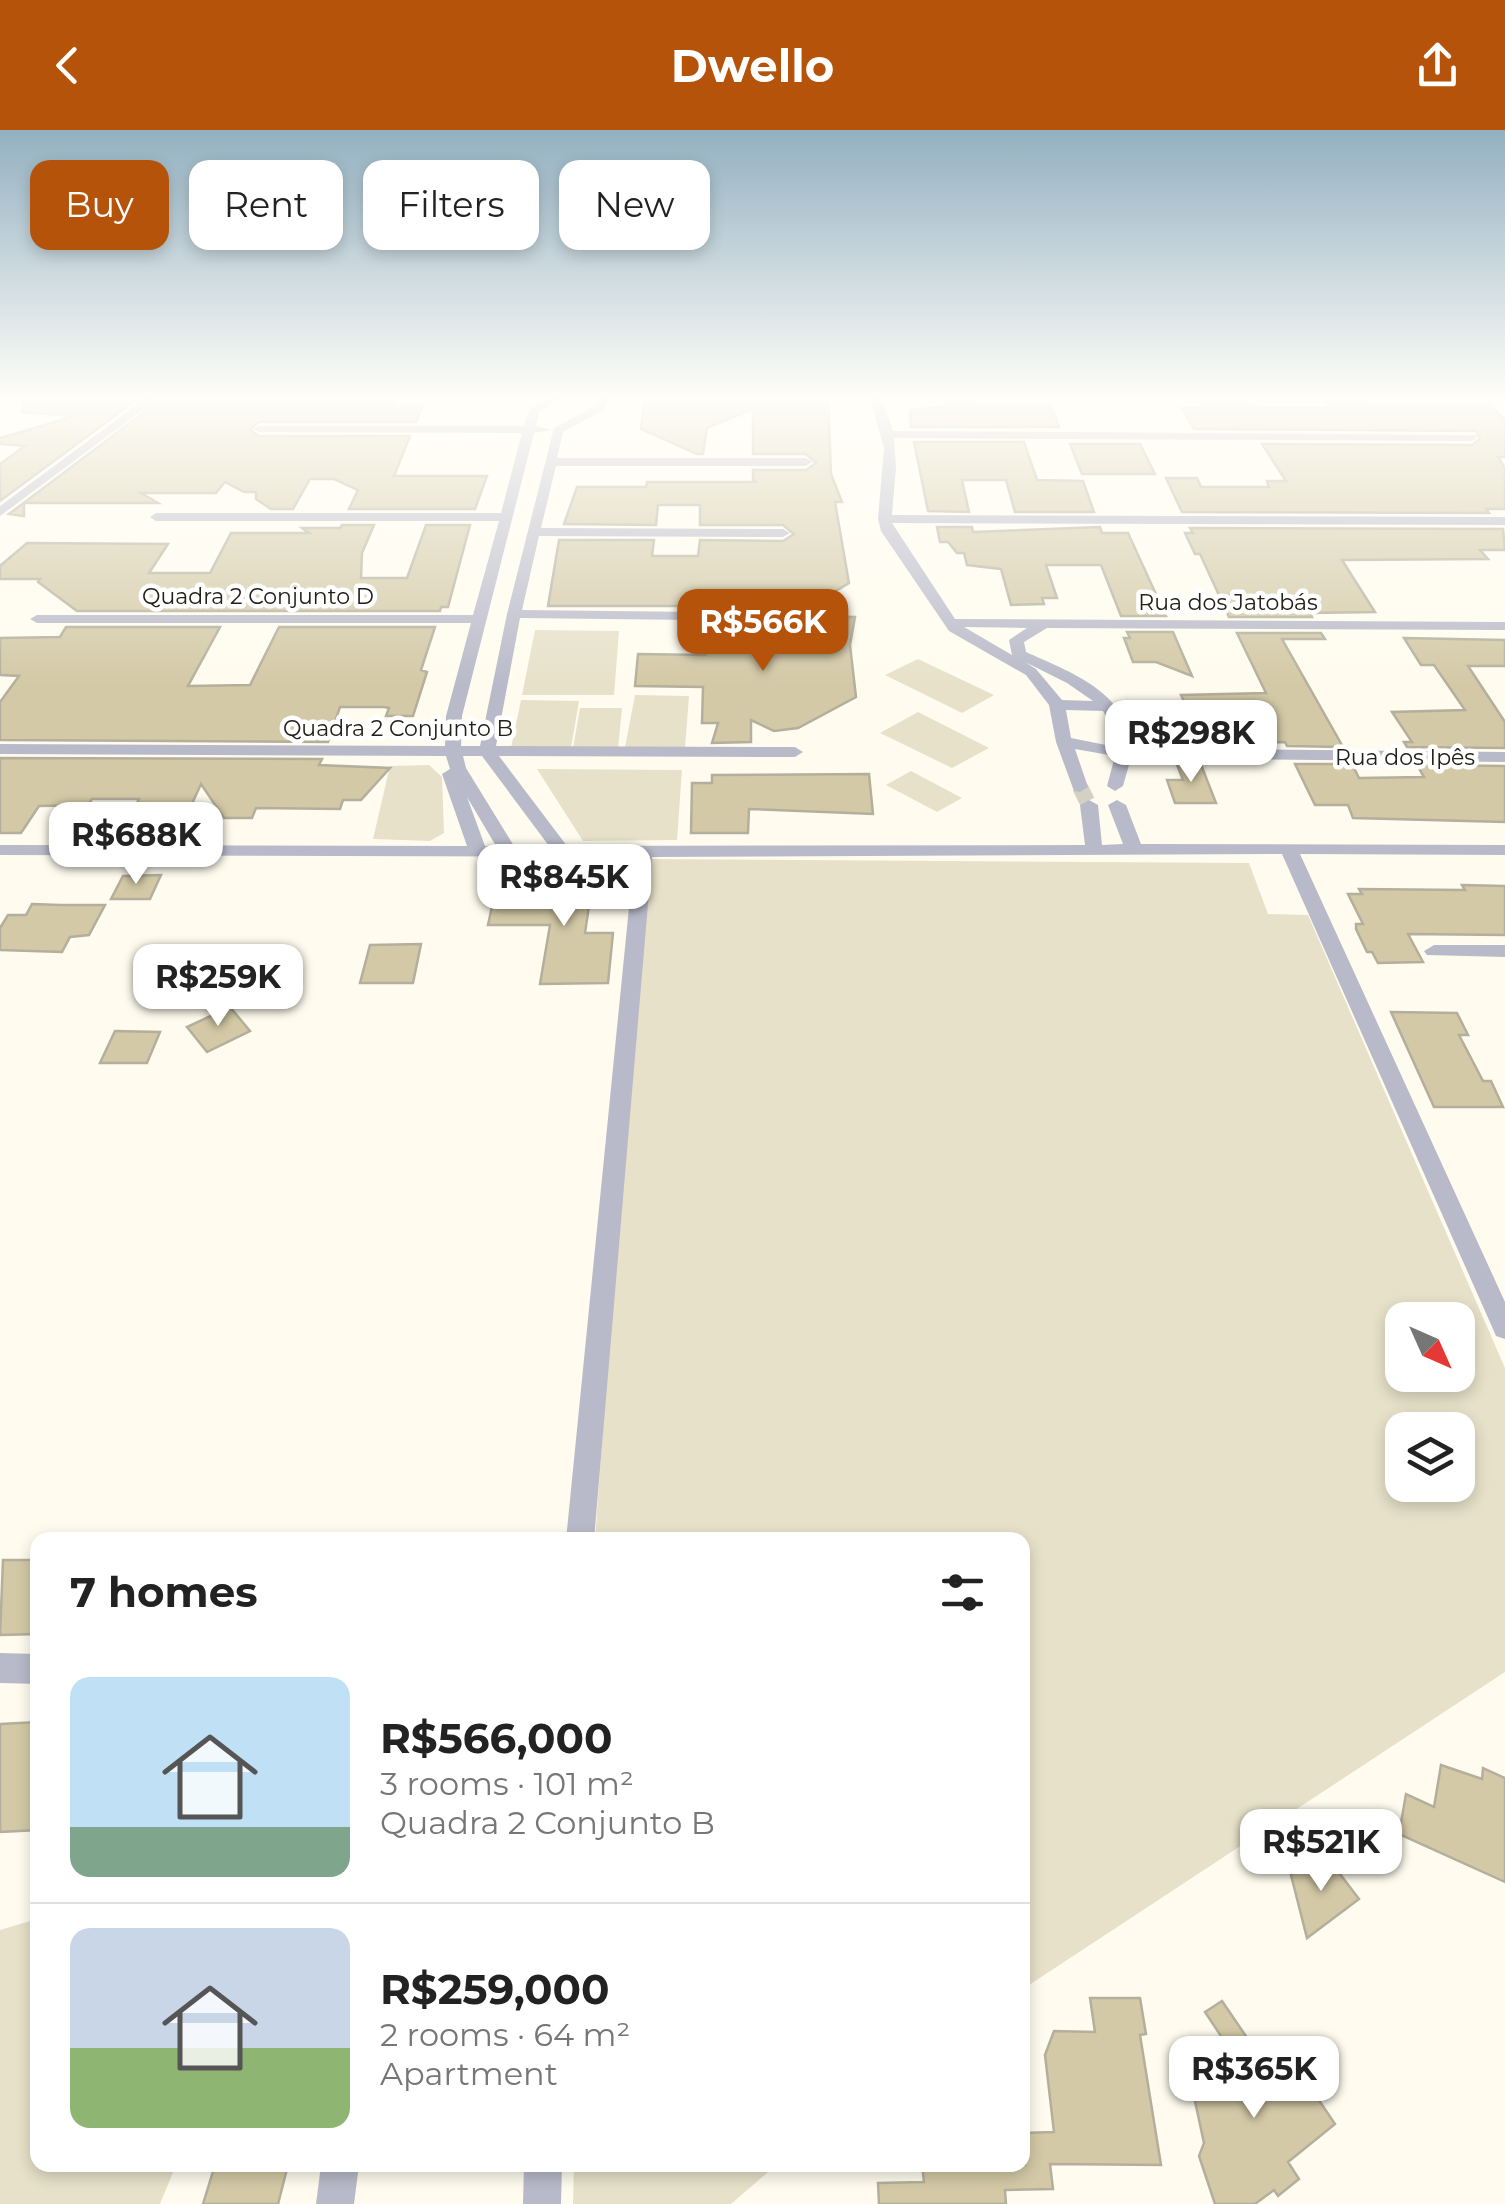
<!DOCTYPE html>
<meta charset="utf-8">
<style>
:root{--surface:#fff;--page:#f2f2f2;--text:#222;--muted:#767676;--line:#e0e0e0;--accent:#b45309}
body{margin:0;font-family:Montserrat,sans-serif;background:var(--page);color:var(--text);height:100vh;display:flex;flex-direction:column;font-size:38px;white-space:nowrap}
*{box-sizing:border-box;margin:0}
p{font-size:32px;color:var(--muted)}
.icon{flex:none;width:55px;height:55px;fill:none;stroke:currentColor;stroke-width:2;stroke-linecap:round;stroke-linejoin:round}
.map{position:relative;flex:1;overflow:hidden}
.sheet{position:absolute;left:30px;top:1402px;width:1000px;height:640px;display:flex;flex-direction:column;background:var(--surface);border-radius:20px;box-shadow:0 5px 15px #0003}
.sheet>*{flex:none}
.top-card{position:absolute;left:30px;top:30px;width:1000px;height:90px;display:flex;gap:20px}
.needle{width:65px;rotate:135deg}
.buttons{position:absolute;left:1385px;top:1172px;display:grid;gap:20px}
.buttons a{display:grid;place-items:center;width:90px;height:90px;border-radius:20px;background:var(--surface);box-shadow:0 5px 15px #0003;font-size:50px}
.price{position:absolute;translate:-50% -85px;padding:0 22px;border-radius:20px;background:#fff;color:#222;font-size:32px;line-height:65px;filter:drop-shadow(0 2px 5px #0008)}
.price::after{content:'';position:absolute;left:50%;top:60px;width:30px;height:22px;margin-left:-15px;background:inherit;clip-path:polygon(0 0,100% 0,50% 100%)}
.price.on{background:var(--accent);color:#fff}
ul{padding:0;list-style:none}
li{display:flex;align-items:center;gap:30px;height:250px;padding:0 40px}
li+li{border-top:2px solid var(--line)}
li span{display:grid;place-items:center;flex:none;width:280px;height:200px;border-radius:20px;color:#555}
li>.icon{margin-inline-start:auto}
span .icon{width:120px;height:120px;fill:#fffc;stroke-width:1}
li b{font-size:42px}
h2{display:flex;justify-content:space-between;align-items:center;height:120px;padding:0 40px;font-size:42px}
.pill{padding:0 35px;border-radius:20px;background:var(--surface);box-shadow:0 5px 15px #0003;font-size:35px;line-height:90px}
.pill.on{background:var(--accent);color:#fff}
header{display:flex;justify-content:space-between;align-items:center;height:130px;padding:0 40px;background:var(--accent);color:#fff;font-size:45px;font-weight:700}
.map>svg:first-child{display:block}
.green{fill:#e7e1c9;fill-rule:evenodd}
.building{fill:#d3c9a6;stroke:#b4af9c;stroke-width:2.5}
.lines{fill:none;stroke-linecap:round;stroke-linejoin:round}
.minor-tunnel{stroke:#d3d0c4;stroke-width:16;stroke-dasharray:16 8;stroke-linecap:butt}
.minor{fill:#b9bac9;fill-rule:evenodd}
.labels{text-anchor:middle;stroke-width:9;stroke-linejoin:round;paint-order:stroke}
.far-street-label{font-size:22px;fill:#222018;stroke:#fff}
</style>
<header><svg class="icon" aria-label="back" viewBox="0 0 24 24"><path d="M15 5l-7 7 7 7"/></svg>Dwello<svg class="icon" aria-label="share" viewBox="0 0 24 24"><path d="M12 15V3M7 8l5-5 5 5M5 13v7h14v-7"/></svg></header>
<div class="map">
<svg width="1505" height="2074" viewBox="0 0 1505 2074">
<rect width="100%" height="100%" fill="#fffcef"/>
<path class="green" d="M535,500L619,501L614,565H522Z
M918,529L994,565L962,583L885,545Z
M635,565L689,566L685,618L625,617Z
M521,570L579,571L571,618H511Z
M580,578H622L618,619L573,618Z
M918,582L989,618L952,638L880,603Z
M429,635L442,647L444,703L430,711L373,709L390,636Z
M537,639L682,640L677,710L583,711Z
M911,641L962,668L937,682L886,655Z
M644,729L1249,733L1268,784L1308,785L1505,1238V1542L1023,1859L1022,1410H595ZM1402,1190H1458V1245H1402ZM1402,1300H1458V1355H1402Z
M37,1789L38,2035H176L160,2074H0V1800Z
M574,2035H776L731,2074H573Z"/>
<path class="building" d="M23,265H143L0,371V334L25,316L0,314V308L75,286L22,282Z
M167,265H397L392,276H423L416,292H259L250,300L259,306H410L394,346H487L475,379H349L358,360L334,349H310L293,379H271L256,369V362H244L225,352L216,363H141L158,373H24V386L9,384Z
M645,265H828L831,344L842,372H835L849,453L799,483L791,479L709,476H548L559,410H654L652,426H698L700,410L783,411L794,404L783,395H700V375H658L656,395L564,394L577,357H646L647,352H757L753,350V340H806L816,333L806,324H753V279L707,298L703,324H697L641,299Z
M1197,265H1242L1249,276L1270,278H1331L1326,271H1365L1369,276H1491L1505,290V327H1498L1505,338V379H1486L1489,383L1182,382L1166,348H1197L1201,357H1269L1267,351H1286L1262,314L1472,315L1480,309L1476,301L1194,299L1182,278H1204Z
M946,271H974L977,276L1051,275L1059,297H911L910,280L947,276Z
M914,312H1024L1037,350L1083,351L1094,382H1015L1006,350H962L969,382L928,381Z
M1070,314H1140L1155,344H1082Z
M342,395H374L362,423L361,448H407L426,395H470L448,477H441L440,481H77L38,452L40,449H0V436L27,413L168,414L149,443H210L231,403H309L302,398H340Z
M937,397H972L973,402L1100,397L1102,403H1128L1166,486H1121L1101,435H1046L1057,468H1042L1044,474L1011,475L1001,439L967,435L964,423H957L948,412H940Z
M1190,398L1503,399L1505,420H1480L1488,429L1342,430L1375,482L1310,483L1312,487H1229L1200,424H1195L1185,403H1193Z
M802,486L855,487L850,515L856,567L798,598L774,601L751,590V612L712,613L718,593H702L703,557L635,556L638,524L706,525L708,494L791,495Z
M66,497H220L188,556L250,555L279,497H435L421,540L427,542L413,586H386L389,578L384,577H340L328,612L0,610V572L19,546L0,545V508L60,507Z
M1127,502H1173L1192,546L1156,532H1133L1124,508H1130Z
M1237,503H1321L1325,509H1282L1343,617L1287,616L1285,612L1169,615L1161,582H1169L1167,576H1186L1181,565L1266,563Z
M1404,508L1505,510V536H1468L1505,592V618L1407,617L1404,612H1412L1392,582L1465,580L1434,535H1421Z
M0,628L322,629L319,635L390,638L361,670H343L340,679L256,678L252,688H224L201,654L191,676L135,677L139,669H92L88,675L39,676L21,703H0Z
M1176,632H1200L1216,673H1175L1167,650H1183Z
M1295,634H1352L1359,648L1424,647L1417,635L1505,636V692L1353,688L1348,675H1315Z
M869,644L873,684L749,679L748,703H691L692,653H712V645Z
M549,738H585L583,749H593L585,803H613L608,853L540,854L550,795H488L493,772L545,773Z
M161,745L150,769H111L123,746Z
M1462,755L1505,756V805L1408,804L1423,832L1378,833L1372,822H1367L1356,799V794H1363L1348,764H1362L1359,759L1465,760Z
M32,774L60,775H105L89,805L70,807L62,822L0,820V798L8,785H26Z
M421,814L413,853H360L370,815Z
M230,877L250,901L207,922L187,897Z
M1391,882L1457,883L1468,905H1459L1483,951H1491L1503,977H1434Z
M115,901L160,902L147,933H100Z
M3,1430H38V1504L0,1505Z
M38,1592V1700L0,1702V1594Z
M1441,1635L1482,1649L1483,1638L1505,1648V1752L1399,1704L1406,1664L1434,1677Z
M1324,1723L1359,1769L1307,1808L1291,1745Z
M1090,1868H1140L1146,1904L1140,1905L1161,2035L1050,2034L1053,2059L1005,2060L1006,2074H879L878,2053L924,2052L922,2035H1025L1022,2003L1054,2002L1045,1925L1054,1901L1095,1902Z
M1222,1871L1269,1940L1289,1926L1335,1994L1288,2032L1299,2049L1278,2066L1274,2060L1255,2074H1215L1199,2026L1204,2013L1193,1962L1237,1930L1205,1882Z
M215,2035H288L278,2074H203Z"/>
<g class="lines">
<path class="minor-tunnel" d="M1080,657L1089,675"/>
<path class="minor" d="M14,265L0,274L1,265Z
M150,265H163L0,386V376Z
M552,265H568L539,282L536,296L552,300L534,303L462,586L461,616H480L507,484L554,298L595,276L600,265H611L604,280L563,302L557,328H806L812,332L806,336H556L541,398L783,399L790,403L783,407L539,406L522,480L791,483L798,487L791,491L520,488L496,616L795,617L803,622L795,627L499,626L567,716L1085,715L1080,675L1089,670L1098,675L1102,715L1123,714L1108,675L1117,670L1126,675L1141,714L1505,715V725L1300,724L1505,1172V1209L1496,1206L1493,1199L1282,724L652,727L594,1410H566L634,727L0,725V715L467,716L442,644L450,639L446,626L0,624V614L445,616L446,586L471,493H37L30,489L37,485H473L499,391H156L150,387L156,383H501L522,303L259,302L253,299L259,296H524L530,279ZM463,626H482L549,716H514L466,638ZM467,667L496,716H485Z
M869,265H880L893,301L1476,305V309L1472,311L894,308L896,337L892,385L1505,387V395L892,393L955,489L1505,492V500L1047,498L1024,512L1026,522C1070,542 1128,562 1132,618L1505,622V632L1131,628L1123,656L1115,661L1107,656L1115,626L1075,619L1088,657L1080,662L1074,661L1056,612L1049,575L1026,545L949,501L881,401L878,389L884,318ZM964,497L1027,498L1009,510L1012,525ZM1025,532L1067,553L1093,571L1062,570L1036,539ZM1066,580L1103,581L1115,603L1116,617L1071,608Z
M1434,815H1505V827L1427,825L1424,821Z
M0,1523L38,1524V1554L0,1553Z
M321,2035H359L354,2074H316Z
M524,2035H562L561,2074H523Z"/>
</g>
<linearGradient id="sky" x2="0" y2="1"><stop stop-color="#93b0c1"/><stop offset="0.48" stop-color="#fffef8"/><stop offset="1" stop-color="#fffef8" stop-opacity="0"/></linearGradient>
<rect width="1505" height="556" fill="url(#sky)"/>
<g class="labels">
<g class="far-street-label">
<text x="258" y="474">Quadra 2 Conjunto D</text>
<text x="1228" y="480">Rua dos Jatobás</text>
<text x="398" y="606">Quadra 2 Conjunto B</text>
<text x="1405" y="635">Rua dos Ipês</text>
</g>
</g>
</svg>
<div class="buttons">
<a><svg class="needle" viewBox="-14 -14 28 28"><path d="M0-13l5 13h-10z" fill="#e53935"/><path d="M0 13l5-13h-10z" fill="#767676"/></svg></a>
<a><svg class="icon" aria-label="layers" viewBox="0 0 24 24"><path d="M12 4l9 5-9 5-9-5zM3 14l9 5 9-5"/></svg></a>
</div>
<b class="price on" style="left:763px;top:544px">R$566K</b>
<b class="price" style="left:1191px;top:655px">R$298K</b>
<b class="price" style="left:136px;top:757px">R$688K</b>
<b class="price" style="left:564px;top:799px">R$845K</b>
<b class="price" style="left:218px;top:899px">R$259K</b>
<b class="price" style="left:1321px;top:1764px">R$521K</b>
<b class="price" style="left:1254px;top:1991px">R$365K</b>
<div class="top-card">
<a class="pill on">Buy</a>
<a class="pill">Rent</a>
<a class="pill">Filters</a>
<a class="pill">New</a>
</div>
<section class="sheet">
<h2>7 homes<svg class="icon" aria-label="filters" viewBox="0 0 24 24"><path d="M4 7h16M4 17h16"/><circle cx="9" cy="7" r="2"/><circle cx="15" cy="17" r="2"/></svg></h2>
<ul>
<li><span style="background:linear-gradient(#bfe0f5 75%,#7fa58c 0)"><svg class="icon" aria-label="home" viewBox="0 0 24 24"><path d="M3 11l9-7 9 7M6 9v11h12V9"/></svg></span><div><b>R$566,000</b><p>3 rooms · 101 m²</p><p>Quadra 2 Conjunto B</p></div></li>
<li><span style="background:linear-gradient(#c9d6e8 60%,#8fb573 0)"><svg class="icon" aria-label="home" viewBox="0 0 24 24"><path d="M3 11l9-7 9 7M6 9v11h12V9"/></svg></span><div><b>R$259,000</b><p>2 rooms · 64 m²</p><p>Apartment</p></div></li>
</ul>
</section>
</div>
